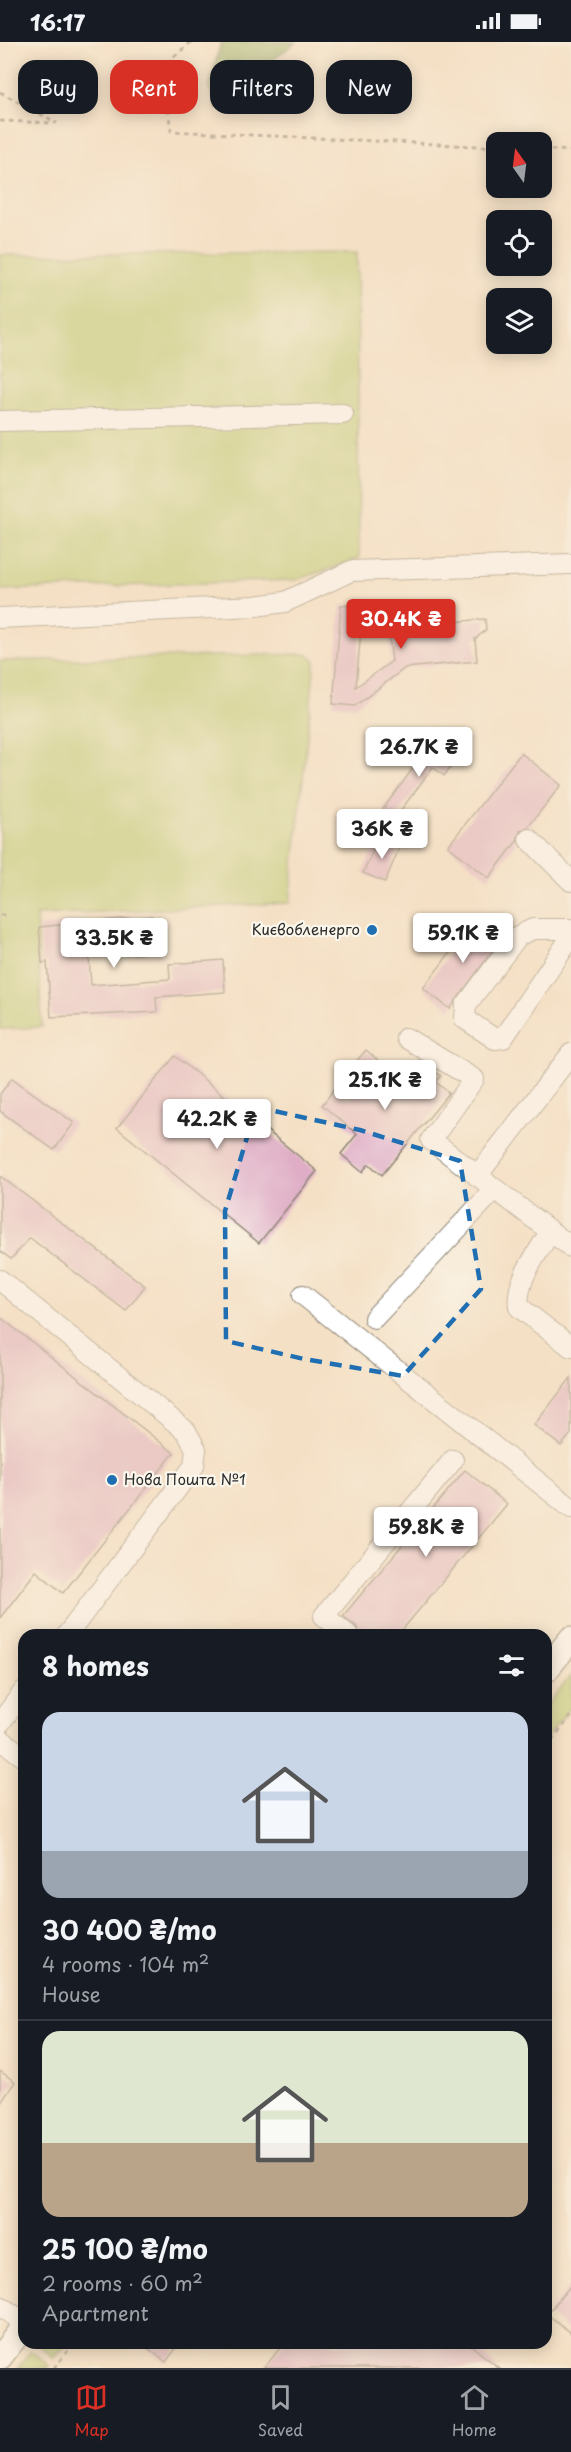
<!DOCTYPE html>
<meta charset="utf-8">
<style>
:root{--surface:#171b24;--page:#242831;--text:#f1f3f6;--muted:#9ea1a6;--line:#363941;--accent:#d93025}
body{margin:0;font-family:"Playpen Sans",sans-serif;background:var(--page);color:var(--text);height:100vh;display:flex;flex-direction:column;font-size:22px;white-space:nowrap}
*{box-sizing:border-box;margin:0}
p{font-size:20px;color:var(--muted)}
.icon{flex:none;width:33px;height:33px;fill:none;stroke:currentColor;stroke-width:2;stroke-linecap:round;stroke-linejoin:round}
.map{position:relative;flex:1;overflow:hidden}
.side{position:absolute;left:18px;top:1587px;width:534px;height:720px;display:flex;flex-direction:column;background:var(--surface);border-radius:18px;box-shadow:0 3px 15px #0003}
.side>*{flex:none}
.banner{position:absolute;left:18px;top:18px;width:536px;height:54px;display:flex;gap:12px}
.needle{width:39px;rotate:346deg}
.buttons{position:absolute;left:486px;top:90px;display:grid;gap:12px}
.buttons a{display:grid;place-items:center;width:66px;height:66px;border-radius:12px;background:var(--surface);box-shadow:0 3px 15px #0003;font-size:30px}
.price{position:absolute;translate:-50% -51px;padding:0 14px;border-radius:6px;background:#fff;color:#222;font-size:20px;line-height:39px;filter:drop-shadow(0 2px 3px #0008)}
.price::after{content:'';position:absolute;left:50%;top:36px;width:18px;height:14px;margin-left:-9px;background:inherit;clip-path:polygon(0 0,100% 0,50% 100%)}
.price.selected{background:var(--accent);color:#fff}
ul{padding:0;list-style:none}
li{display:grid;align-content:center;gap:12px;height:318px;padding:0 24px}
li+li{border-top:2px solid var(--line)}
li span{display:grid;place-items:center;height:186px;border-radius:18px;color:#555}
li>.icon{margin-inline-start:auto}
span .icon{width:108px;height:108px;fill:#fffc;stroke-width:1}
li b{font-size:26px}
h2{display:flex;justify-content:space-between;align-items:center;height:72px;padding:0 24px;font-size:26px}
.tag{padding:0 21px;border-radius:18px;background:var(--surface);box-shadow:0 3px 15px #0003;font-size:21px;line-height:54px}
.tag.selected{background:var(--accent);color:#fff}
.status{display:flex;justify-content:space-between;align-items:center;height:42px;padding:0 30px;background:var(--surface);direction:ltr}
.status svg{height:16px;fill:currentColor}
.tabs{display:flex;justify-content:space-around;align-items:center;height:84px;border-top:2px solid var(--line);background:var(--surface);font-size:16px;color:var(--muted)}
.tabs a{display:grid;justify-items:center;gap:3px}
.tabs .selected{color:var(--accent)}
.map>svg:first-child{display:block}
.green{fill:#b9cc6f;stroke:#727c4d;stroke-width:1.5}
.forest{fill:#92b062;stroke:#5e6e46;stroke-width:1.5}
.building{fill:#dfadc6}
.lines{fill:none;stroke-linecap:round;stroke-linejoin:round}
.minor-casing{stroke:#908678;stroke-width:22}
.major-casing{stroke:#908678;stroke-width:27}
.path{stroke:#908678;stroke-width:3;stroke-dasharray:4.5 4.5;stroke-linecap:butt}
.minor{stroke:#fff;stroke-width:20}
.major{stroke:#fff;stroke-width:24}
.marked{fill:none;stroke:#1f6fb2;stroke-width:4.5;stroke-dasharray:12 8;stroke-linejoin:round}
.poi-dot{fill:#1f6fb2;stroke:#fbf7ec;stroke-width:2}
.labels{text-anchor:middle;stroke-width:4.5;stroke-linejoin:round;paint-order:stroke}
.poi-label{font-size:15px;fill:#2b2b2b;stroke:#fbf7ec;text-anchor:end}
</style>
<div class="status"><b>16:17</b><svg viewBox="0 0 49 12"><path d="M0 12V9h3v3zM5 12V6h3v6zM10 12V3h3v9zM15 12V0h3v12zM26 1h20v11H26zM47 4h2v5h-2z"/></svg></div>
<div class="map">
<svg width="571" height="2326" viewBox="0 0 571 2326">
<rect width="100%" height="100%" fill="#fbf7ec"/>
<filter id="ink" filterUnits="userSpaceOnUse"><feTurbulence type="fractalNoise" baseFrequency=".0167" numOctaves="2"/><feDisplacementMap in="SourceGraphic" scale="12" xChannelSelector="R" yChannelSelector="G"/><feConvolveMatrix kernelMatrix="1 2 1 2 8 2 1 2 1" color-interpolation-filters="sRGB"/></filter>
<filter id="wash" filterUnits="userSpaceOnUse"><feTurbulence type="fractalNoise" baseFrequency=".008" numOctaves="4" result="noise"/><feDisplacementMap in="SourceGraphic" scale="24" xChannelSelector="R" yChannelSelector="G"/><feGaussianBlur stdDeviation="1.35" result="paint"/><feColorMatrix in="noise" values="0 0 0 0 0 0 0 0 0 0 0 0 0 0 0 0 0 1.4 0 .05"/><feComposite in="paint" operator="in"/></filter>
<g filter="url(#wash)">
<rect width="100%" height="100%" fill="#f4e0c5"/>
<path class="green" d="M357,210L359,517L296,538L0,548V213Z
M306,612L315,618L290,861L36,873L42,985L0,987V619Z
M571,1633V1665L546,1696V1664Z
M37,2301H67L54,2317Z
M31,2309L49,2324L47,2326H18Z"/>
<path class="forest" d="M221,0H296L249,36L217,68L209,46Z"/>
<g id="blocks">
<path class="building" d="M341,563L363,565L356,645L392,619L388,588L416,585L415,568L441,565L442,581L485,577L486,588L475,597L477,619L405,626L355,664L333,662Z
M431,702L455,719L444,734L433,725L395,776L383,767Z
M521,711L561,743L528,785L520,789L517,799L489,836L448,804Z
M379,795L400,804L385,840L363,831Z
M152,874L154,897L145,898L146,911L89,916L91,943L170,937L169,922L223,918L225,950L156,955L157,970L51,975L47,920L42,921L39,885Z
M476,877L502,896L450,967L423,946Z
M366,1008L402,1039L419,1018L441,1034L436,1040L449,1051L382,1133L369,1122L362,1130L341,1112L357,1092L322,1063L335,1046L348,1057L368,1033L354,1022Z
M175,1014L317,1129L259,1201L117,1086Z
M12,1036L74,1081L54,1108L0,1069V1052Z
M0,1134L145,1244L126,1269L30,1196L11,1217L0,1209Z
M0,1275L174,1411L63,1551L36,1529L0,1576Z
M571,1336V1392L561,1404L534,1383Z
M465,1428L507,1462L398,1593H360L356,1584L343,1574Z
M0,2029L15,2040L0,2062Z
M571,2243V2291L547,2272Z
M141,2301H180L166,2320Z
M284,2301H468L499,2326H264Z"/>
</g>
</g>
<g filter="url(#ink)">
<use href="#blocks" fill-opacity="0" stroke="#908678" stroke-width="1.5"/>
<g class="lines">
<g class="minor-casing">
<path id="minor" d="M0,379L343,372
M0,576L255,564L285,560L351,529L571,522
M529,797L571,839
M571,887H533L518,894L466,963L465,977L495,997L503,996L571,895
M406,996L474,1037L431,1098L571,1205
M477,1134L571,1012
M550,1190C537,1213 515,1238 519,1265L571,1305
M0,1238L186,1389L196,1407L194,1424L67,1593
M303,1253L571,1466
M374,1276L494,1148
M348,1593L324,1574L453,1418
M0,1681L24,1649
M0,1697L24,1715
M0,2264L24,2280"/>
</g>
<g class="major-casing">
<path id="major" d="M546,1628L571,1597
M0,2315L24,2284"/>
</g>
<path class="path" d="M191,0L162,25L171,89L496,105
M0,50L57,81
M0,79L55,81
M542,107L571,109
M0,873H9
M546,1705L571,1674
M54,2326L74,2301"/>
<use href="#minor" class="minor"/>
<use href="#major" class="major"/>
</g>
</g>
<path d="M0 0H571V2326H0ZM256,1065L360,1088L460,1119L481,1247L403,1334L304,1317L226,1299L225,1169Z" fill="#f4e0c5" fill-opacity=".55" fill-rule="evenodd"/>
<path class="marked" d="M256,1065L360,1088L460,1119L481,1247L403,1334L304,1317L226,1299L225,1169Z"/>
<g class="poi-dot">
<circle cx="372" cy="888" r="6"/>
<circle cx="112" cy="1438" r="6"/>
</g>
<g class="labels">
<g class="poi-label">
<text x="360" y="893">Києвобленерго</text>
<text x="124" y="1443" text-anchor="start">Нова Пошта №1</text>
</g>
</g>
</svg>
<div class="buttons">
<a><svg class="needle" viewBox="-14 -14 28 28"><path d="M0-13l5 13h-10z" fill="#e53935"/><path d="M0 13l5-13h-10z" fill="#9ea1a6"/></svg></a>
<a><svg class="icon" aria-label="locate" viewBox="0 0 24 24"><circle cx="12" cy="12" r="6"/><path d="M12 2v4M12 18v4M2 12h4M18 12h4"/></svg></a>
<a><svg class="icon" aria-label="layers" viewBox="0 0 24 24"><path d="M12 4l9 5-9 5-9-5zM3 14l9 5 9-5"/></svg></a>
</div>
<b class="price selected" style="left:401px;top:608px">30.4K ₴</b>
<b class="price" style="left:419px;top:736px">26.7K ₴</b>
<b class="price" style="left:382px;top:818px">36K ₴</b>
<b class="price" style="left:463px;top:922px">59.1K ₴</b>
<b class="price" style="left:114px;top:927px">33.5K ₴</b>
<b class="price" style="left:385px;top:1069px">25.1K ₴</b>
<b class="price" style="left:217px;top:1108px">42.2K ₴</b>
<b class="price" style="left:426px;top:1516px">59.8K ₴</b>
<div class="banner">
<a class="tag">Buy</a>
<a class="tag selected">Rent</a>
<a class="tag">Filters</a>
<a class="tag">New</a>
</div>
<section class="side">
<h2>8 homes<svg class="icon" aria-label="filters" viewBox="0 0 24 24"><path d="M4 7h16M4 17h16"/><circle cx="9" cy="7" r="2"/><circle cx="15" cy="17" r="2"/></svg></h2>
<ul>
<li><span style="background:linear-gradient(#c9d6e8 75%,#9aa5b1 0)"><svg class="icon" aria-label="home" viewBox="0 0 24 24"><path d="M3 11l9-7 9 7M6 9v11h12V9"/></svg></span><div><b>30 400 ₴/mo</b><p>4 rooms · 104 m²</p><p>House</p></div></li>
<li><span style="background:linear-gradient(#dfe7d0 60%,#b9a48a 0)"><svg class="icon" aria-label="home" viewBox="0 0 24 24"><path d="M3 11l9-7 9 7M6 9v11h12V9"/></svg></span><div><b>25 100 ₴/mo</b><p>2 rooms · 60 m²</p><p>Apartment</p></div></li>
</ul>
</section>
</div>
<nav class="tabs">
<a class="selected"><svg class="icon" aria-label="map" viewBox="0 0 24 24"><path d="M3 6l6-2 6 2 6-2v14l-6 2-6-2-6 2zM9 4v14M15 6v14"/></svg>Map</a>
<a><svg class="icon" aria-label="saved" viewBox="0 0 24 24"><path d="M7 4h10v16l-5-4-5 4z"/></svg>Saved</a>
<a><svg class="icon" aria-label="home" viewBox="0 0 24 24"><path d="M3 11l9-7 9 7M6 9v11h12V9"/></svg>Home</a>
</nav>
